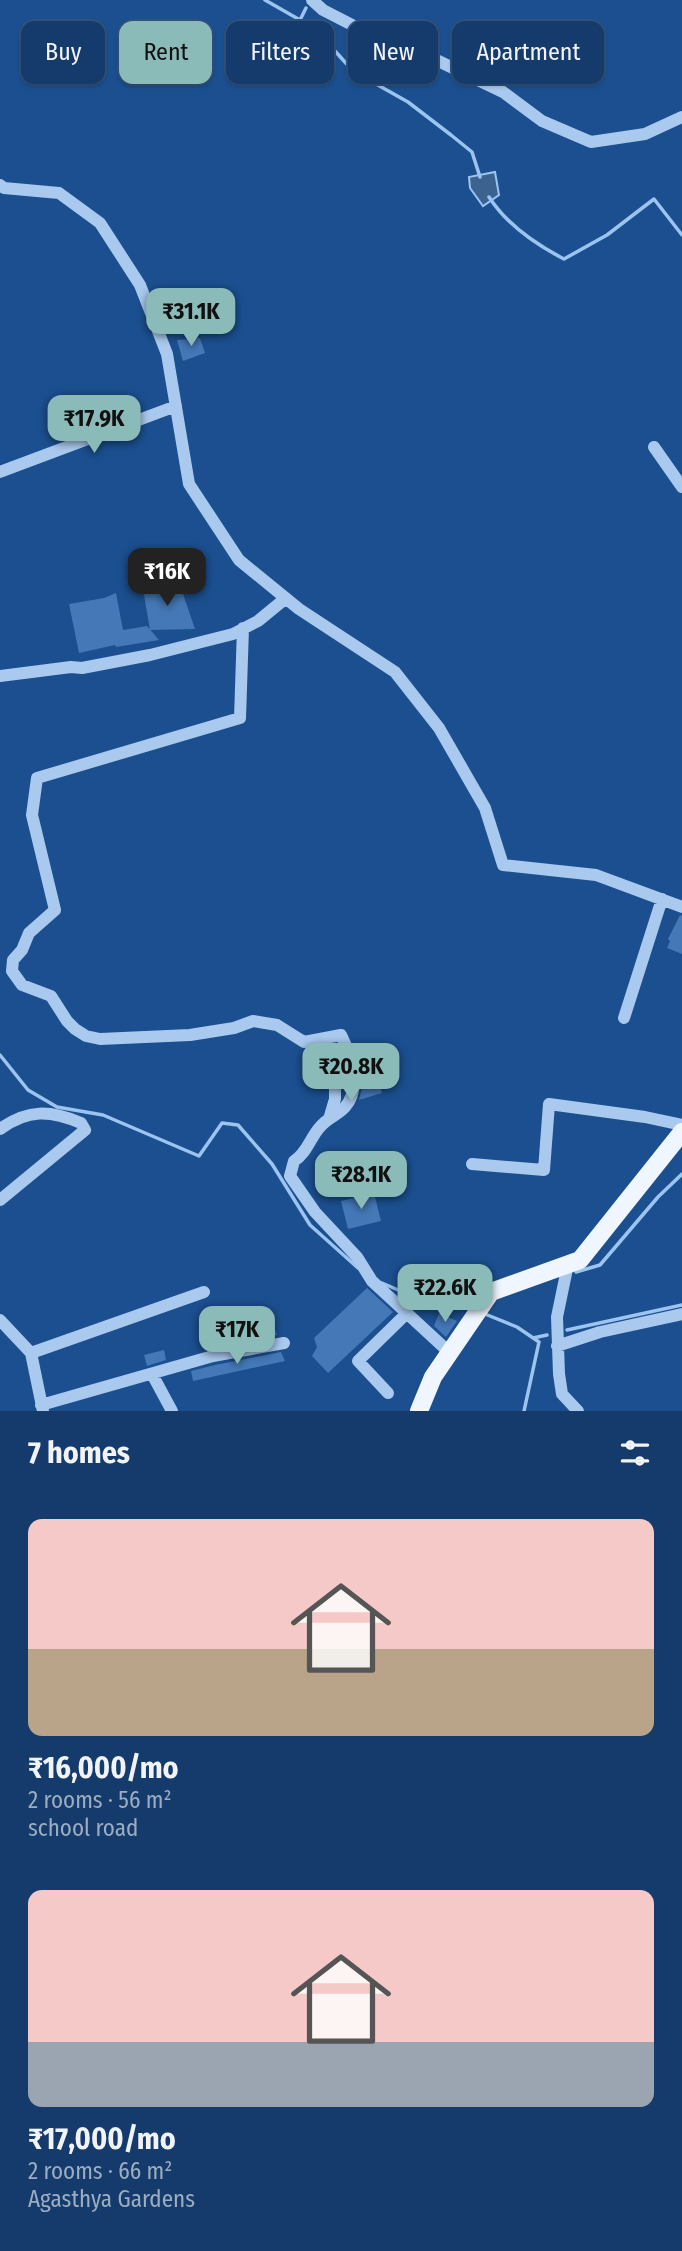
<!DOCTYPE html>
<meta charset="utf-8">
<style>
:root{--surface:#143b6b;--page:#214673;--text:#f1f3f6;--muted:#9dadc1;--line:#33557e;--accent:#8bbbb9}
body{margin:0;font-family:"Fira Sans Condensed",sans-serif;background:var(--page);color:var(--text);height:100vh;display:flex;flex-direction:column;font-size:26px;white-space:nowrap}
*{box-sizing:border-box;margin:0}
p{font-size:23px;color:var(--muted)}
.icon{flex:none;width:38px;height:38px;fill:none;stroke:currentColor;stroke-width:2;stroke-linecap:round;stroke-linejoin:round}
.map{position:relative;height:1411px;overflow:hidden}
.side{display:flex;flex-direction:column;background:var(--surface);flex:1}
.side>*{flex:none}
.guide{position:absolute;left:21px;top:21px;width:640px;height:63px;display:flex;gap:14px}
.price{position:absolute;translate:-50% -60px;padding:0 16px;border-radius:14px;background:var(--accent);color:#111;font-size:23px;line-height:46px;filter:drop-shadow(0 2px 4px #0008)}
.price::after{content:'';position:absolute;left:50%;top:42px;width:21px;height:16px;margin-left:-10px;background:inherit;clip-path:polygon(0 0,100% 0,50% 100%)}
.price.active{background:#222;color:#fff}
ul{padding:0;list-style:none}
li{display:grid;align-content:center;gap:14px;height:371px;padding:0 28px}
li span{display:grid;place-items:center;height:217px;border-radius:14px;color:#555}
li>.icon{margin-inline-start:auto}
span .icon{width:126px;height:126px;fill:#fffc;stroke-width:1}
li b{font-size:30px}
h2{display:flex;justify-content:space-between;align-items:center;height:84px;padding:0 28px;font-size:30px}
.chip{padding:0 24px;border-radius:14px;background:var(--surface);box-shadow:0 2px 5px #0004,0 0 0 2px var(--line);font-size:24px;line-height:63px}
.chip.active{background:var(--accent);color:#111}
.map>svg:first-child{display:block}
.water{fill:#3c6290;stroke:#9cc4f0;stroke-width:2}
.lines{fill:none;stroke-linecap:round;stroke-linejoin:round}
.stream{stroke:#9cc4f0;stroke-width:3.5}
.building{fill:#4478b7}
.minor{stroke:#a9c9ee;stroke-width:12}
.major{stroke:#f0f6ff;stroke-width:18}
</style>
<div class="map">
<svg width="682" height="1411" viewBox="0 0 682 1411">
<rect width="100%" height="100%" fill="#1b4f8f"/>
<path class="water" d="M495,172L499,195L483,206L470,188L469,177Z"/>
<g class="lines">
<path class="stream" d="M265,0L300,20L335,51L353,71L408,102L451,135L472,152L480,177
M300,20L306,8
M489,197C507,225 535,244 564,259L607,235L654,199L682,235
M0,1055L28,1090L57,1107L103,1115L199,1156L222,1123L238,1125L272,1164L310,1225L358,1268
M576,1272L600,1265L658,1197L682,1174
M382,1283L412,1296L455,1278L473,1300
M485,1314L517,1327L539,1342L524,1411
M567,1330L682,1305
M533,1338L547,1335"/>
</g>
<path class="building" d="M200,338L205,353L183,361L177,340Z
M179,582L195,629L150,630L143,589Z
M116,593L123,630L147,626L159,640L116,647L115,645L79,653L69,604L104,598Z
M680,915L682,916V954L667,948L670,941L668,939Z
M375,1067L382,1093L359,1100L363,1082L362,1069Z
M374,1193L381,1221L348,1229L341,1201Z
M367,1288L393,1312L328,1373L312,1356L317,1347L314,1338Z
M439,1313L457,1321L446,1337L434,1326Z
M274,1326L277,1335L206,1349L204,1341Z
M164,1350L166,1360L147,1366L144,1355Z
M281,1352L285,1361L193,1381L191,1371L215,1365Z"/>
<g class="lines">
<path class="minor" d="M312,0L323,10L362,30L430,57L503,92L542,121L591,142L645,134L682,117
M0,185L4,188L59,193L100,223L140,285L167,354L189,484L239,560L299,609L395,672L439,728L485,808L503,865L596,875L682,907
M654,447L682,487
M0,472L176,406
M243,628L240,718L37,778L32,815L55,910L29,933L22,950L13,960L12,971L22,985L51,996L67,1021L75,1029L86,1036L100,1039L190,1035L234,1028L253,1021L277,1025L304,1042L341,1035C351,1055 362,1088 345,1107C338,1115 327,1118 320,1127C310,1138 307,1153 294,1161L290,1176L315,1212L357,1257L372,1281L450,1353
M0,676L71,667L82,668L150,655L233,634L258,621L286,598
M624,1018L662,899
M330,1116L335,1099V1084
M0,1129C28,1109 50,1110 81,1123L85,1130L0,1200
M472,1164L544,1170L549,1104L645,1117L682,1125
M568,1264L557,1317L559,1374L562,1394L578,1411
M0,1320L31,1353L43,1411
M557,1346L600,1332L682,1314
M31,1353L204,1292
M152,1374L172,1411
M388,1393L358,1361L407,1313
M41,1405L213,1356L284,1343"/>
<path class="major" d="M419,1411L433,1377L491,1292L580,1260L682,1132"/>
</g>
</svg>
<b class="price" style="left:191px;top:348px">₹31.1K</b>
<b class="price" style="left:94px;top:455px">₹17.9K</b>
<b class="price active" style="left:167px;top:608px">₹16K</b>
<b class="price" style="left:351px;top:1103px">₹20.8K</b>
<b class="price" style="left:361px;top:1211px">₹28.1K</b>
<b class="price" style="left:445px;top:1324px">₹22.6K</b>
<b class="price" style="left:237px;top:1366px">₹17K</b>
<div class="guide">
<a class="chip">Buy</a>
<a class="chip active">Rent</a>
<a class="chip">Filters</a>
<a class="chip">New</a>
<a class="chip">Apartment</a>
</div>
</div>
<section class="side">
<h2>7 homes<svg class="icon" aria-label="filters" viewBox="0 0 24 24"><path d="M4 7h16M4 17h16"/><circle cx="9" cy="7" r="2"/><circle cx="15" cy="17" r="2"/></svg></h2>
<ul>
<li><span style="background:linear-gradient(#f6c9c9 60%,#b9a48a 0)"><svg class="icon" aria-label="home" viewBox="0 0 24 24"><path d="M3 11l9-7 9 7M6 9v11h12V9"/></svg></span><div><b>₹16,000/mo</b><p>2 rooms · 56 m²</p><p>school road</p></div></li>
<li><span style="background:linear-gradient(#f6c9c9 70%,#9aa5b1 0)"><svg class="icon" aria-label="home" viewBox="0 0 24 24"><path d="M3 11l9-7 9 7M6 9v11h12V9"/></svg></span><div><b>₹17,000/mo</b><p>2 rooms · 66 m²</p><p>Agasthya Gardens</p></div></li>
</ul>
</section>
